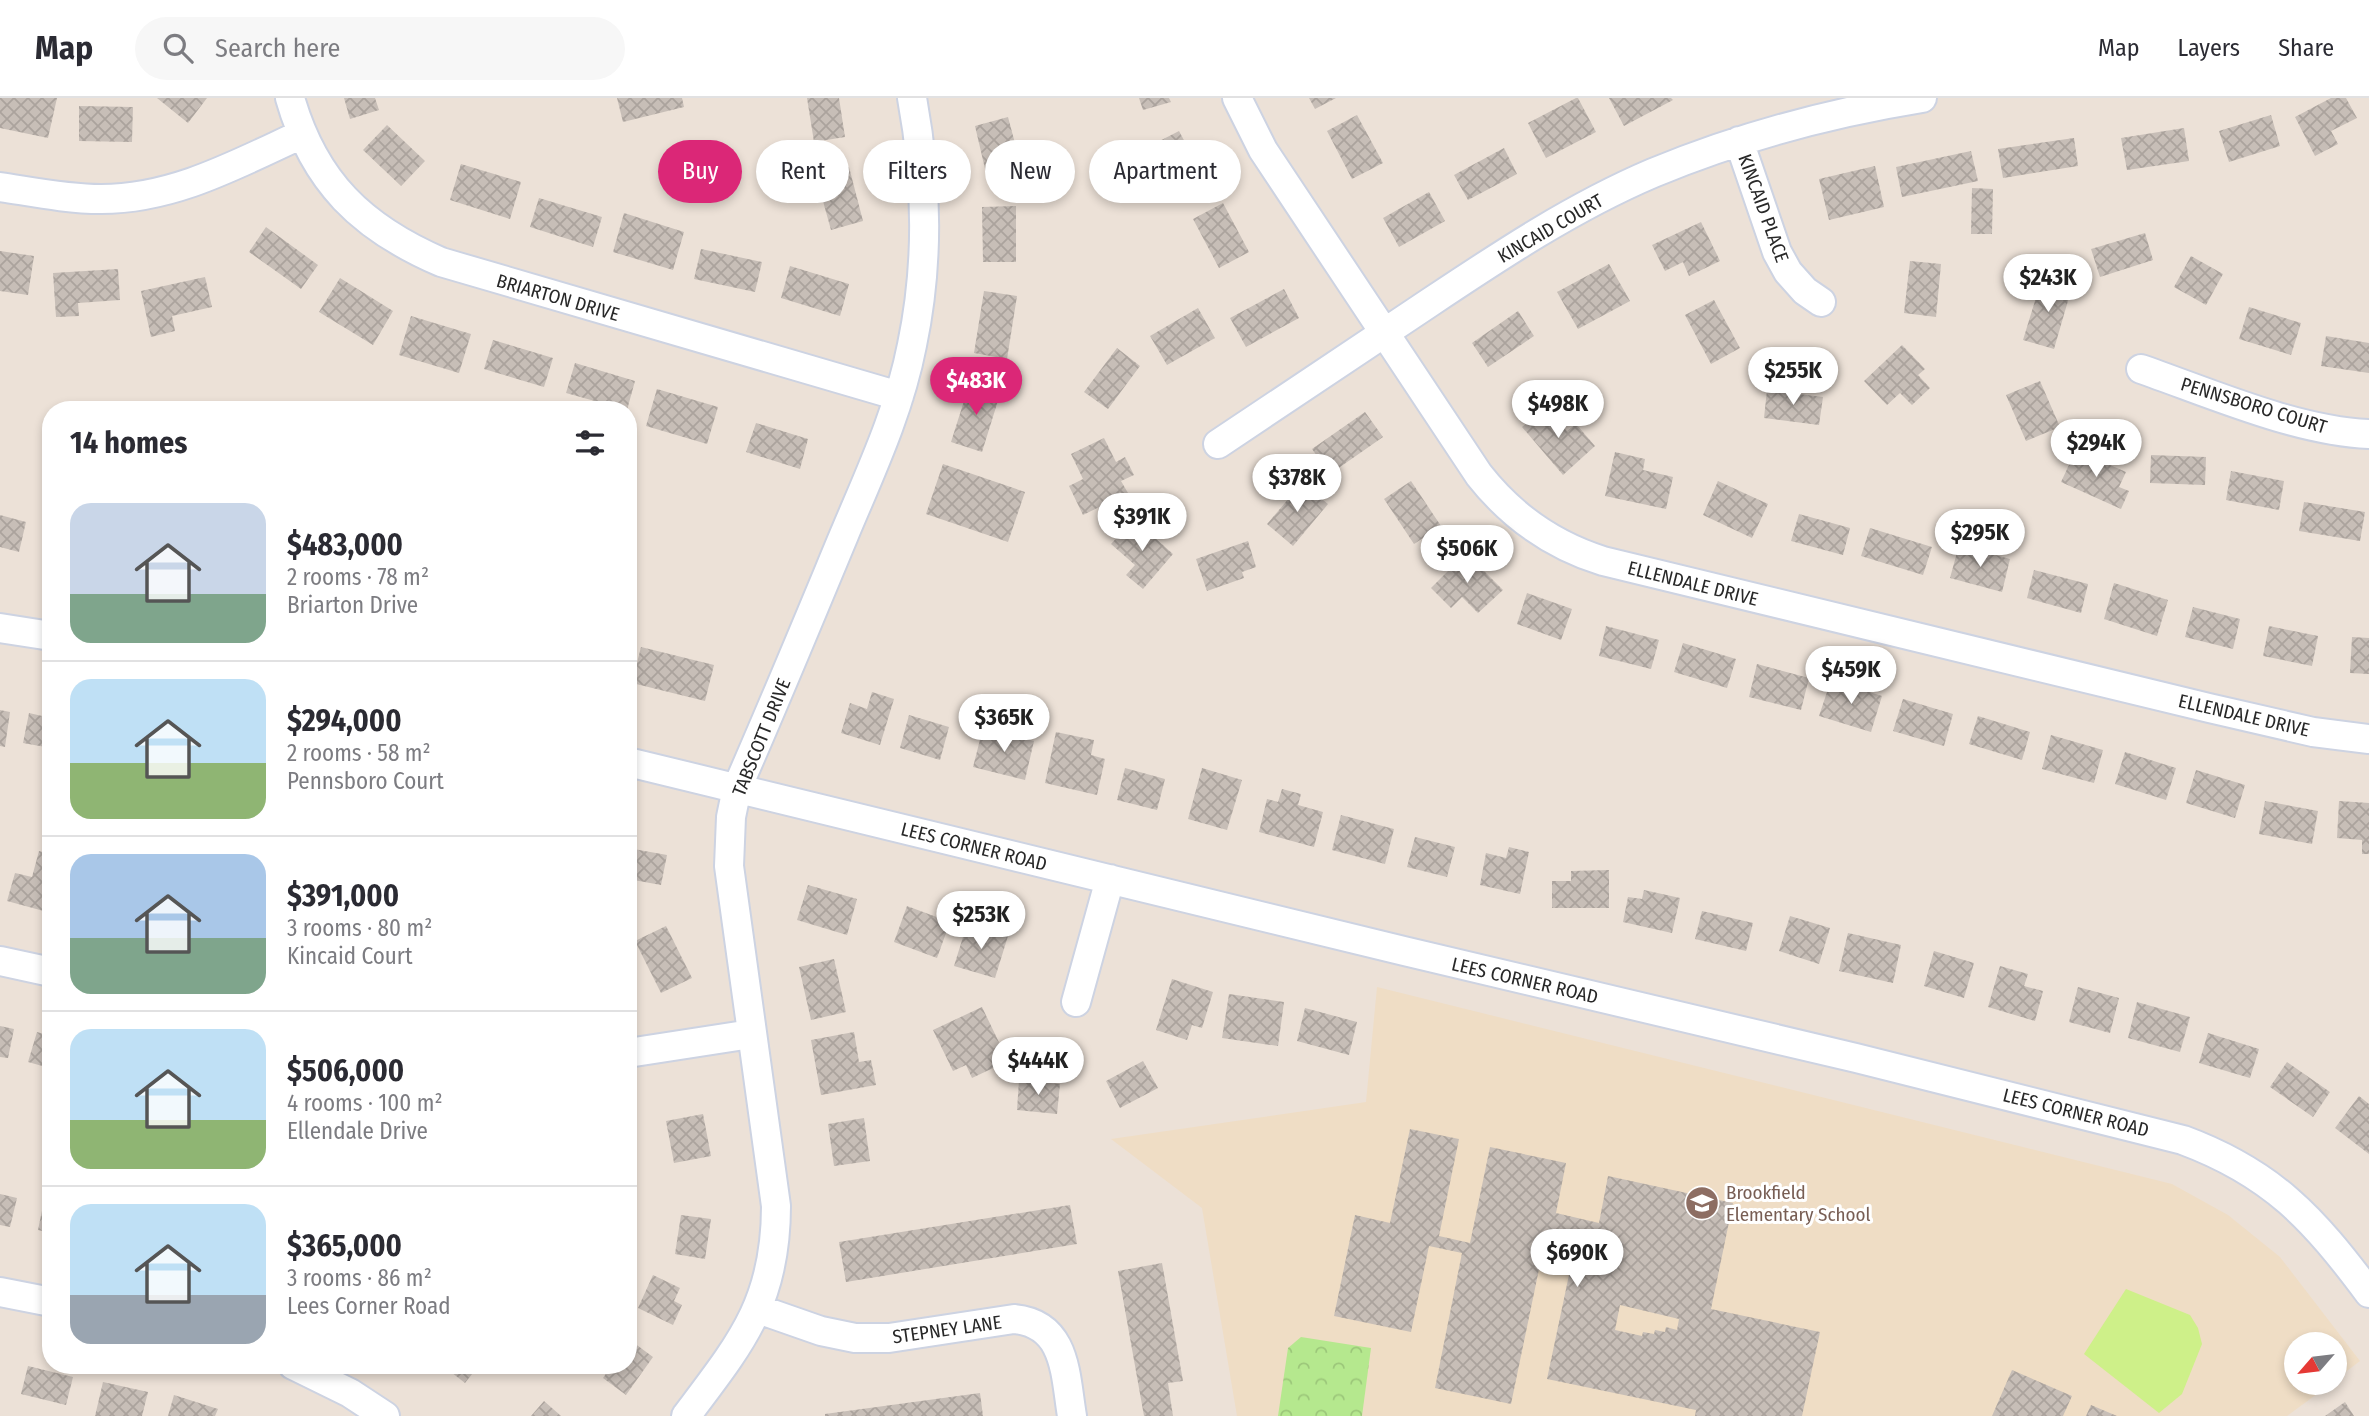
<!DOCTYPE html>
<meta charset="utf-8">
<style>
:root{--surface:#fff;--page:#f7f7f7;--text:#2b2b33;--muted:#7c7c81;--line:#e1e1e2;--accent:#db2777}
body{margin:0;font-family:"Fira Sans Condensed",sans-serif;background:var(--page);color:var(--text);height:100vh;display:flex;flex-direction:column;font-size:26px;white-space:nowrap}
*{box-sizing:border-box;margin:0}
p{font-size:23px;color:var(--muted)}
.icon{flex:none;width:38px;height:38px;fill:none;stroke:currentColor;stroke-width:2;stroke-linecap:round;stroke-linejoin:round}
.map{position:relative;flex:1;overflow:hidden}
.panel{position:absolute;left:42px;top:303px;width:595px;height:973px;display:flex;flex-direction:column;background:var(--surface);border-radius:28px;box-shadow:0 4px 10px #0003}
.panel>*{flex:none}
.guide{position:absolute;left:658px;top:42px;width:665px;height:63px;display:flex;gap:14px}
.needle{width:46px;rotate:242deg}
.tools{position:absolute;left:2284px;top:1234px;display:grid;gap:14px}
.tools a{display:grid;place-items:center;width:63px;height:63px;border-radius:50%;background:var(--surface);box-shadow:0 4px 10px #0003;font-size:35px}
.price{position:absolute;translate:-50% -60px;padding:0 16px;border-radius:24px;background:#fff;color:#222;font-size:23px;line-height:46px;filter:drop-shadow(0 2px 4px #0008)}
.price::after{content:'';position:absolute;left:50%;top:42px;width:21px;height:16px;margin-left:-10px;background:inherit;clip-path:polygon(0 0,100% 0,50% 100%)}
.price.active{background:var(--accent);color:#fff}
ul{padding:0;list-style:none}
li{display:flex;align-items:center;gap:21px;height:175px;padding:0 28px}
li+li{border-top:2px solid var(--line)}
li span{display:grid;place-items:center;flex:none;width:196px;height:140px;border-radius:21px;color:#555}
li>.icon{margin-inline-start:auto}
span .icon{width:84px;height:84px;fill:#fffc;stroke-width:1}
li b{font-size:30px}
h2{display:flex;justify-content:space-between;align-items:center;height:84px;padding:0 28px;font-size:30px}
.tag{padding:0 24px;border-radius:32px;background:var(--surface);box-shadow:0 4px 10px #0003;font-size:24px;line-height:63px}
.tag.active{background:var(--accent);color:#fff}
header{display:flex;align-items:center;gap:42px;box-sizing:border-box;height:98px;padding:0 35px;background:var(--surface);border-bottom:2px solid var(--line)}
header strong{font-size:33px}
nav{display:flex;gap:38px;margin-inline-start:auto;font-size:24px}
.search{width:490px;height:63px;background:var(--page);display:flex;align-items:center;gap:18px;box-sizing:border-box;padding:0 24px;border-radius:38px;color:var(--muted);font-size:26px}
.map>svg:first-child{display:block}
.education{fill:#efddc5}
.park{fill:url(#park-crowns)}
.pitch{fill:#cef089}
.building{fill:url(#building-cross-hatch);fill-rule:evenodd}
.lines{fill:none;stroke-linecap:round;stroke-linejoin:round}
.minor-casing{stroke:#cdd3e2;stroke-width:32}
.minor{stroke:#fff;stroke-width:28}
.labels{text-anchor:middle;stroke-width:6;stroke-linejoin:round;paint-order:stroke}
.street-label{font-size:19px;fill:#282828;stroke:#fff}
.education-label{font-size:19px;fill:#785e54;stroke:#fff;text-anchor:start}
</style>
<header>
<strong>Map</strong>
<div class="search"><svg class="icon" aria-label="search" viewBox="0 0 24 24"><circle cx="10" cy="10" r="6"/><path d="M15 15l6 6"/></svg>Search here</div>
<nav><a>Map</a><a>Layers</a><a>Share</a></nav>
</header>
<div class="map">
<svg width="2369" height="1318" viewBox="0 0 2369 1318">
<defs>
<pattern id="park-crowns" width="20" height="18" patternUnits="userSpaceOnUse" patternTransform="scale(1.75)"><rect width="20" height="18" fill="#b5e88e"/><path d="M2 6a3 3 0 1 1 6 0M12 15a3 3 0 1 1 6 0" fill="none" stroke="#9cc77a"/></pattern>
<pattern id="building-cross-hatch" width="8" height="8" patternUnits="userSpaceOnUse" patternTransform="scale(1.75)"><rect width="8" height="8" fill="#c7beb7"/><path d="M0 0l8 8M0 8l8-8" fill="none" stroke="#aba39d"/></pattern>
</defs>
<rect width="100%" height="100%" fill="#ece1d7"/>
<path class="education" d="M1377,889L2172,1086L2228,1117L2280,1159L2360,1263L2335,1282L2334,1246H2296V1284L2332,1285L2287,1318H1237L1202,1110L1111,1041L1366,1004Z"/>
<path class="park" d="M1301,1239L1371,1250L1362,1318H1278L1288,1250Z"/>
<path class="pitch" d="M2126,1191L2190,1217L2198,1230L2202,1246L2182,1296L2159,1315L2084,1256Z"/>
<path class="building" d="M0,0H57L48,40L0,30Z
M157,0H207L188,25Z
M344,0H375L379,12L350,21Z
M617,0H682L684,9L623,24Z
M807,0H839L845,39L814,44Z
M1139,0H1169L1171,4L1143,12Z
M1309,0H1336L1315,11Z
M1576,0H1578L1596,34L1546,60L1528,25Z
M1609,0H1671L1673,2L1624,28Z
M2331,0H2346L2357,20L2331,33L2338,46L2315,58L2295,19Z
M79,8L133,9L132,44L79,43Z
M1357,17L1383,65L1352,81L1327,33Z
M2271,17L2280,48L2229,64L2219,33Z
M1008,19L1024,79L989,88L975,28Z
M387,27L425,63L401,88L363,52Z
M2184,30L2189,63L2127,72L2121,40Z
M1179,33L1208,87L1177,103L1148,49Z
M2074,40L2078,68L2003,80L1998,51Z
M1504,50L1517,76L1468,102L1454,77Z
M1971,53L1978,83L1902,99L1896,69Z
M461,66L521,84L510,121L450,102Z
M1875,68L1884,109L1829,122L1819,81Z
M849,69L863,123L831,132L816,78Z
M1972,90L1993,91L1992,136H1971Z
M1429,94L1445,123L1399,149L1383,120Z
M539,100L602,119L593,149L530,129Z
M1223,105L1249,154L1219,170L1193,121Z
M1016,108V164H983L982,109Z
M624,115L684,134L673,172L613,154Z
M1701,124L1720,163L1689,178L1683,164L1665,173L1652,147Z
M266,129L318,167L301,191L249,154Z
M2145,135L2153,162L2100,179L2091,151Z
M701,151L762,164L755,194L694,181Z
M0,153L34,158L28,197L0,193Z
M2191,158L2223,176L2206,207L2174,189Z
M1910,163L1941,166L1936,219L1904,215Z
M1609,166L1630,203L1578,231L1557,194Z
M790,168L849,186L840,218L781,200Z
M118,171L120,202L78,205L79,218L56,219L53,175Z
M205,179L212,209L172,218L175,233L151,239L141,193Z
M340,180L393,213L373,247L319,214Z
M2042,180L2072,189L2054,251L2023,242Z
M1284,191L1299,220L1246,249L1230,220Z
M984,193L1017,198L1007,261L974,255Z
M1714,202L1740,250L1711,266L1685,217Z
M2249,209L2301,225L2291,257L2239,241Z
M1198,210L1215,240L1167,267L1150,238Z
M1518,213L1534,238L1488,269L1472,245Z
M411,218L471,236L459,275L399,257Z
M2326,238L2369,245V275L2321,268Z
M493,242L553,260L544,289L484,271Z
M1902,247L1925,271L1918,277L1930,290L1912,307L1900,295L1887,307L1864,283Z
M1117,250L1140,268L1108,311L1084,294Z
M575,265L635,283L627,312L566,295Z
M2040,283L2060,329L2026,343L2006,297Z
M970,284L1001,293L982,354L951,344Z
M657,291L718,309L707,346L646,328Z
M1767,292L1823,299L1819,327L1764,320Z
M1546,309L1567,333L1576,326L1595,348L1563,377L1522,329Z
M1365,314L1383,339L1330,376L1312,351Z
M756,325L808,341L800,371L746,354Z
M1104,340L1116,364L1125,359L1134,377L1121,383L1128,395L1083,417L1069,388L1083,381L1071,356Z
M2076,352L2126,374L2119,389L2129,393L2121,411L2061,384Z
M1615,354L1645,361L1643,372L1673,379L1666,411L1605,398Z
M2151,357L2206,359L2205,387L2150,385Z
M943,366L1025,394L1008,444L926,416Z
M2231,373L2284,383L2279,412L2226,402Z
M1411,383L1441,428L1414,446L1384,401Z
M1718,383L1768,406L1752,440L1703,417Z
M1302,385L1328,406L1293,448L1267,426Z
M2304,404L2365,414L2360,443L2299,433Z
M1799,416L1850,430L1843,457L1791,443Z
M0,417L26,424L19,454L0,449Z
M1134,421L1173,456L1143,491L1126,477L1135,467L1111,446Z
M1870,430L1932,449L1923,477L1861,458Z
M1248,443L1256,469L1242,474L1244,480L1207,493L1196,461Z
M1959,447L2010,461L2002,494L1950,480Z
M1466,455L1503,492L1478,515L1462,499L1451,510L1431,490Z
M2034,472L2088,486L2081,515L2027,500Z
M2114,485L2168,502L2157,538L2104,521Z
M1527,495L1572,511L1561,542L1517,526Z
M2193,509L2240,521L2233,551L2185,539Z
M1606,528L1659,542L1651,571L1599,558Z
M2269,528L2318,538L2312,568L2263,558Z
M2352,539L2369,540V576L2350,575Z
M1683,545L1736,561L1727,590L1674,574Z
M641,549L714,567L705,603L632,585Z
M1757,566L1809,580L1801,612L1749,599Z
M1831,582L1882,598L1871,634L1819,618Z
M872,594L894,601L880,647L841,635L850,605L867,611Z
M1903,601L1953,616L1944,648L1893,633Z
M0,612L10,614L5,649L0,648Z
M29,615L51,620V650L23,645Z
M909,617L949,629L940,662L900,650Z
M1978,618L2030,634L2022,662L1969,646Z
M983,630L1034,643L1025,682L973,669Z
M1056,634L1094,642L1091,657L1105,661L1097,697L1045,685Z
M2051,637L2103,652L2094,685L2042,671Z
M2125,654L2176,670L2166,702L2115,686Z
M1125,670L1165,681L1157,712L1117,702Z
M1202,670L1242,682L1227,732L1188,721Z
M2196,672L2245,687L2235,720L2186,705Z
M1282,691L1301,696L1298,707L1323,714L1314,749L1259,734L1267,701L1278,704Z
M2265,703L2318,713L2312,746L2259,736Z
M2339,703L2369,705V756H2362V742L2337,740Z
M1341,717L1394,731L1385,766L1332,752Z
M1415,739L1455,749L1447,779L1407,769Z
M1509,749L1529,754L1520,796L1480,787L1486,755L1506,760Z
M628,750L667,757L661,787L628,781Z
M39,753L51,756V815L7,803L15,775L32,779Z
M1609,772V810H1552V783H1571V773Z
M808,787L857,801L847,837L797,822Z
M1644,792L1680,800L1672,835L1623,824L1628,799L1642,801Z
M907,808L950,824L937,860L894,844Z
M1702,813L1753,825L1746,853L1695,841Z
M1790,818L1830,830L1819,866L1779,853Z
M967,826L1008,838L995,880L954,868Z
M666,828L692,880L661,895L635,843Z
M1848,835L1901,847L1893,885L1839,873Z
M1934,853L1974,865L1964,900L1924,888Z
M834,861L846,914L811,922L799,869Z
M2000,868L2028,876L2024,888L2043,893L2035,923L1988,909Z
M1172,881L1213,894L1202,930L1192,927L1187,942L1156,932Z
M2078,889L2119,900L2110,935L2069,924Z
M1229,896L1284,904L1278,948L1222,940Z
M2137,904L2190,919L2180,954L2128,940Z
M982,909L1008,963L972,980L966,967L953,973L933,932Z
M1305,910L1357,924L1349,957L1297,943Z
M0,928L14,931L8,960L0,959Z
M37,934L51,938V980L43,978L46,969L28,964Z
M854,934L859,964L871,962L876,987L821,997L811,942Z
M2208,935L2259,951L2250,980L2199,965Z
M1143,963L1158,990L1120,1010L1106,983Z
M2287,964L2330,994L2313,1019L2270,989Z
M1019,982L1060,986L1057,1016L1017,1012Z
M2359,998L2369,1006V1056L2335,1030Z
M703,1016L711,1058L674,1065L666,1023Z
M864,1020L870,1063L834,1068L828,1026Z
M1410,1031L1459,1041L1439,1138L1470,1145L1490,1049L1566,1065L1556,1115L1599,1125L1608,1078L1733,1105L1711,1211L1820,1234L1802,1318H1695L1696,1312L1547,1281L1573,1158L1564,1156L1543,1152L1511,1306L1435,1290L1462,1155L1429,1148L1411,1234L1334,1218L1355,1117L1390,1125ZM1620,1207L1679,1221L1677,1232L1666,1229L1665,1234L1655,1232L1654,1236L1643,1234L1642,1238L1615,1232Z
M0,1096L17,1100L10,1129L0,1127Z
M45,1098L51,1099V1135L38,1132Z
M1070,1107L1077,1146L846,1184L839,1144Z
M681,1117L711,1121L705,1161L675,1156Z
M1162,1165L1183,1283L1168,1285L1173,1318H1144L1118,1173Z
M653,1177L680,1190L674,1203L682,1207L673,1227L638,1210Z
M630,1242L653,1259L626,1297L603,1280L612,1267H628Z
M442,1267H479L465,1285Z
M28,1268L73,1279L66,1307L21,1296Z
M2012,1272L2072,1298L2063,1318H1992Z
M103,1284L148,1294L142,1318H95Z
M980,1295L983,1318H825V1316Z
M174,1297L218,1311L215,1318H168Z
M544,1303L561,1318H531Z
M2345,1304L2354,1318H2325Z
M2091,1307L2117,1318H2086Z"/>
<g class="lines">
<g class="minor-casing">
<path id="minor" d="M290,0C314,84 362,130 441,164L899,298
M1237,0L1263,52L1479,377C1512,419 1552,447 1603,463L2209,610L2313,634L2369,641
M1739,43L1777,154L1788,174L1805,193L1821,204
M0,89C33,94 67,101 101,101C174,101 237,66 302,36
M2141,271C2210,295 2296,333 2369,336
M1218,346C1288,299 1358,252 1429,205C1501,157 1573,109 1653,75C1740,39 1829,15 1922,0
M0,530L51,538
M628,664L1404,853L1856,960L2183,1042C2272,1075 2313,1120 2369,1195
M0,863L51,874
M1076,904L1110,781
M628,955L751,936
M0,1194L51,1204
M758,1211L821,1233L855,1240H889L1014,1221C1067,1226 1065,1277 1072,1318
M293,1267L350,1295L385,1318
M686,1318C741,1245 776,1204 776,1108L729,768L731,719L737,690C774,606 809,521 844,437C870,375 899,314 912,247C929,166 927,81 912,0"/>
</g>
<use href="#minor" class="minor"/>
</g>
<defs>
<g id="school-disc" transform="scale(1.75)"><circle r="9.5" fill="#8d6e63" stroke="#fff"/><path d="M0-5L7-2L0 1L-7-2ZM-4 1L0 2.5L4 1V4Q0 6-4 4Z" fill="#fff"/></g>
</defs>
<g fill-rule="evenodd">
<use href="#school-disc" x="1702" y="1105"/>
</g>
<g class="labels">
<g class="street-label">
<text transform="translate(1764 110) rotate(70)" y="7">KINCAID PLACE</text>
<text transform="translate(1550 130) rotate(-30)" y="7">KINCAID COURT</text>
<text transform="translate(558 199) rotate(16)" y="7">BRIARTON DRIVE</text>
<text transform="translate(2254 307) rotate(17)" y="7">PENNSBORO COURT</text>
<text transform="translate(1693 485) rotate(14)" y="7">ELLENDALE DRIVE</text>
<text transform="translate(2244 617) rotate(13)" y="7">ELLENDALE DRIVE</text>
<text transform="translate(761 639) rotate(-68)" y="7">TABSCOTT DRIVE</text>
<text transform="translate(974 748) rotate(14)" y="7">LEES CORNER ROAD</text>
<text transform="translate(1525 882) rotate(13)" y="7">LEES CORNER ROAD</text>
<text transform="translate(2076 1014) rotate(14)" y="7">LEES CORNER ROAD</text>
<text transform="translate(947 1231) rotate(-8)" y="7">STEPNEY LANE</text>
</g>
<g class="education-label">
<text x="1726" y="1101">Brookfield<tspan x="1726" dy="22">Elementary School</tspan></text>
</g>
</g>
</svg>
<div class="tools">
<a><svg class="needle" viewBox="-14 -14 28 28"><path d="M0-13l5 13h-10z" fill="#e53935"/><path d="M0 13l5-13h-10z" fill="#7c7c81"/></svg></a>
</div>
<b class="price" style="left:2048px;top:216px">$243K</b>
<b class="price" style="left:1793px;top:309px">$255K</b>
<b class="price active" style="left:976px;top:319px">$483K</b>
<b class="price" style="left:1558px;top:342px">$498K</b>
<b class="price" style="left:2096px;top:381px">$294K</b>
<b class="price" style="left:1297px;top:416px">$378K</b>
<b class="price" style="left:1142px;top:455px">$391K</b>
<b class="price" style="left:1980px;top:471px">$295K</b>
<b class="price" style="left:1467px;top:487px">$506K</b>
<b class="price" style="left:1851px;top:608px">$459K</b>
<b class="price" style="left:1004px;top:656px">$365K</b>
<b class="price" style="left:981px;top:853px">$253K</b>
<b class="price" style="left:1038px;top:999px">$444K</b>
<b class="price" style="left:1577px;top:1191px">$690K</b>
<div class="guide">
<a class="tag active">Buy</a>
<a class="tag">Rent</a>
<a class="tag">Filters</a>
<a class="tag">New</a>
<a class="tag">Apartment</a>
</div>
<section class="panel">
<h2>14 homes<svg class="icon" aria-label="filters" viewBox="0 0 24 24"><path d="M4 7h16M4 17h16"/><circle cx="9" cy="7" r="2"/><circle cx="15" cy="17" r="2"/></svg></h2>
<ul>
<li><span style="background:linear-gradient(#c9d6e8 65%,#7fa58c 0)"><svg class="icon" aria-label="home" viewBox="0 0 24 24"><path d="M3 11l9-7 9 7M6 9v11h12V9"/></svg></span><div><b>$483,000</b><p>2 rooms · 78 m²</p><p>Briarton Drive</p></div></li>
<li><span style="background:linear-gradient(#bfe0f5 60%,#8fb573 0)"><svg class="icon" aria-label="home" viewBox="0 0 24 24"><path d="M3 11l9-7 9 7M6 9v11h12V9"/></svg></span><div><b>$294,000</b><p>2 rooms · 58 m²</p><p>Pennsboro Court</p></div></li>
<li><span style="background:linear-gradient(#a9c7e8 60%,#7fa58c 0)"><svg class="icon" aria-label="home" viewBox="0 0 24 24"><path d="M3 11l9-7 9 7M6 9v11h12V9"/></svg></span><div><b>$391,000</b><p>3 rooms · 80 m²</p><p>Kincaid Court</p></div></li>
<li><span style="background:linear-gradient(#bfe0f5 65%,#8fb573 0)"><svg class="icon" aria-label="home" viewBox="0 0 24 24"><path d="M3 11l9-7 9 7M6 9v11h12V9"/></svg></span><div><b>$506,000</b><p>4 rooms · 100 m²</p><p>Ellendale Drive</p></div></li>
<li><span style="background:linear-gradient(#bfe0f5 65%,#9aa5b1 0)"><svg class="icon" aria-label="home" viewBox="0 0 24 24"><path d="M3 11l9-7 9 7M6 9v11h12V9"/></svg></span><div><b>$365,000</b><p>3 rooms · 86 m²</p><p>Lees Corner Road</p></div></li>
</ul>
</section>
</div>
